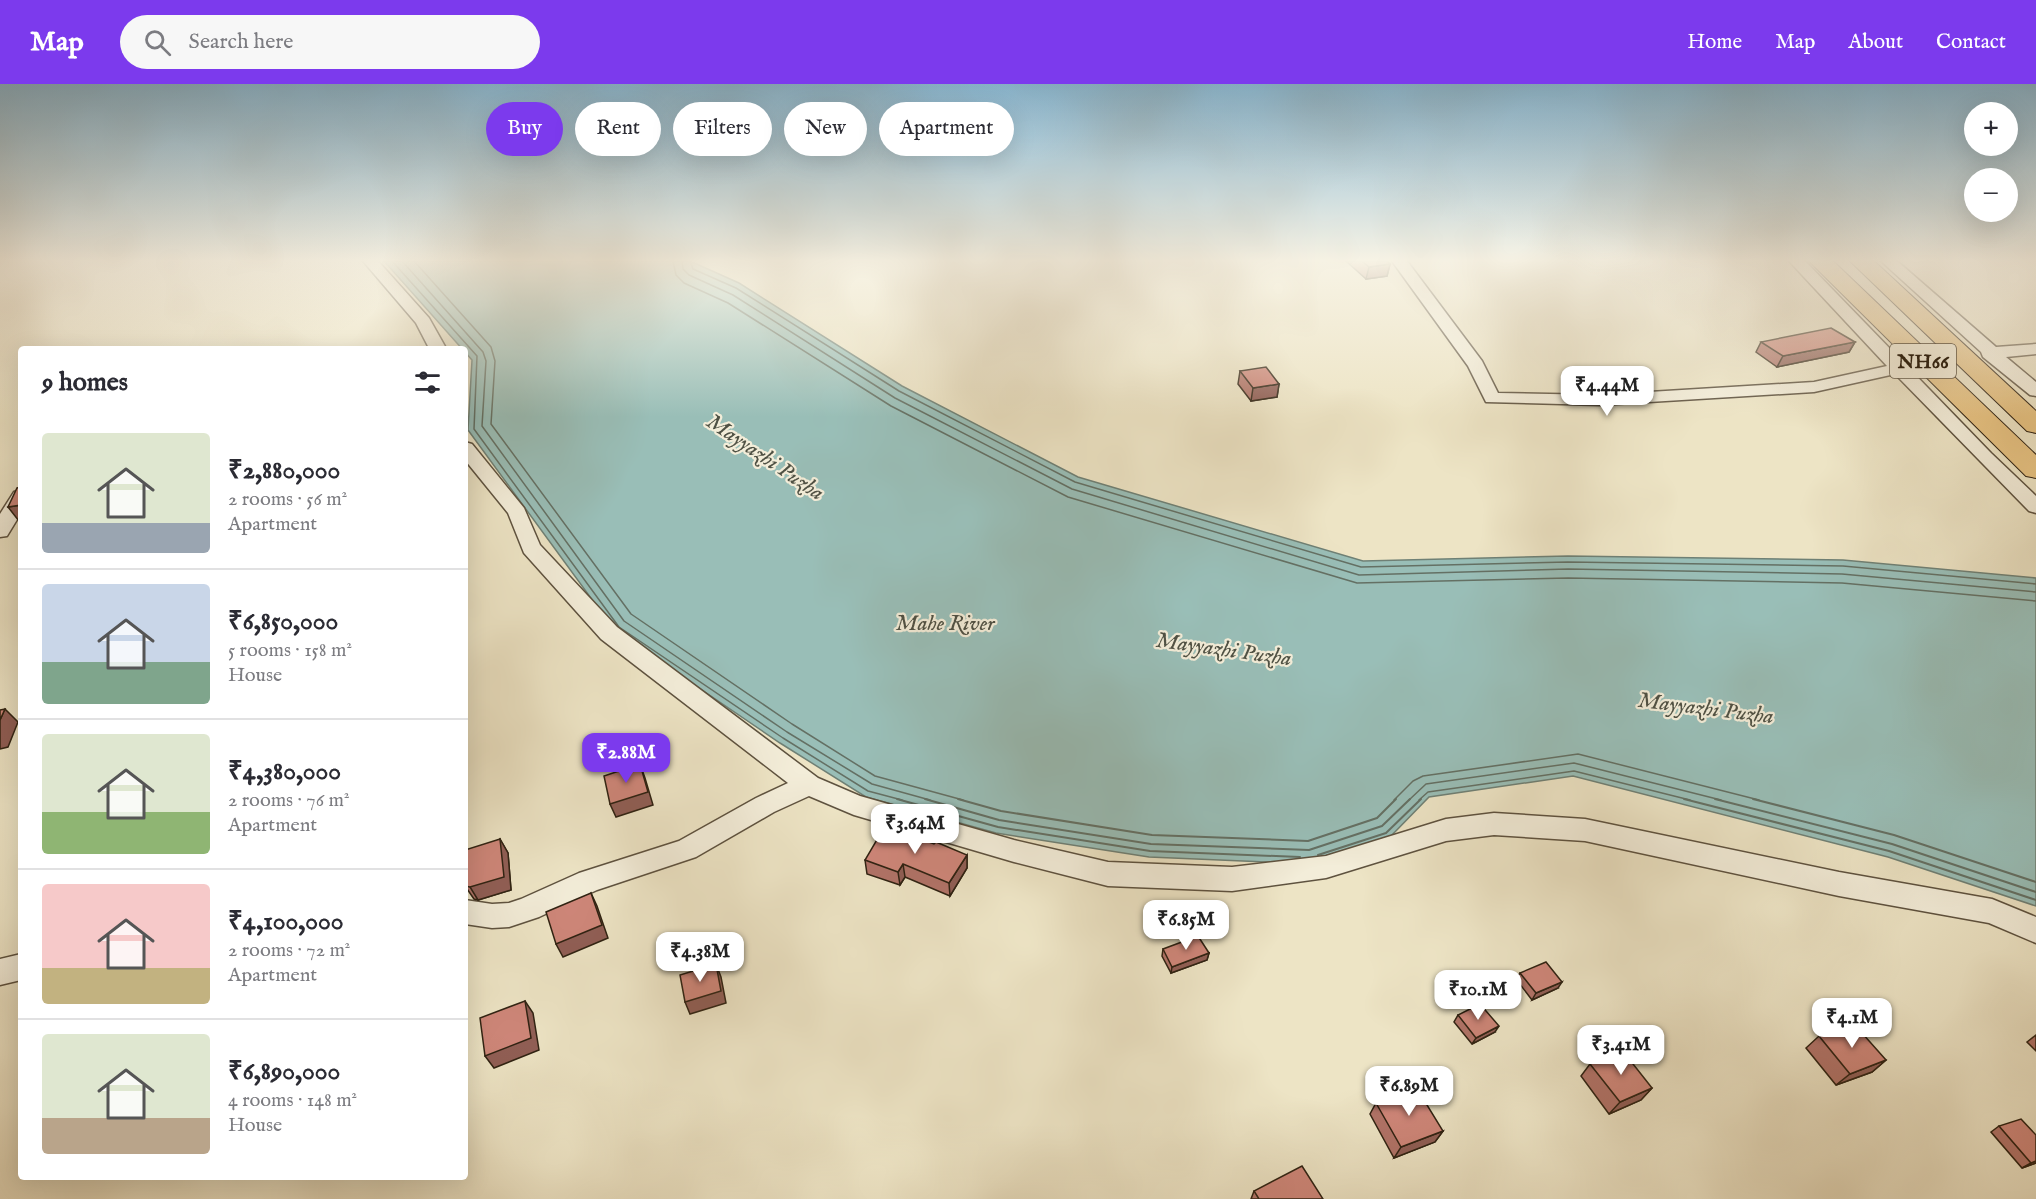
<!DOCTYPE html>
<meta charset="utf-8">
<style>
:root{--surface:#fff;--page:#f7f7f7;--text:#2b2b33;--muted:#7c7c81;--line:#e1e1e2;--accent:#7c3aed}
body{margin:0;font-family:"IM FELL English",serif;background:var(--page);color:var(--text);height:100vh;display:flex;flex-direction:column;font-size:22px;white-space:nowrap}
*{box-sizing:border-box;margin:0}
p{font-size:20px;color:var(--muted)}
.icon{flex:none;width:33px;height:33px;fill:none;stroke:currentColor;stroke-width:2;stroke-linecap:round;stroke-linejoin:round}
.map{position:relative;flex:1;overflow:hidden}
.details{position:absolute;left:18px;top:262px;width:450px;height:834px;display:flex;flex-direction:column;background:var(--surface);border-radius:6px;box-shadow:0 6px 24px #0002}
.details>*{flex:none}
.hud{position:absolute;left:486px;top:18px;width:570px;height:54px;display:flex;gap:12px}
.buttons{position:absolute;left:1964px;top:18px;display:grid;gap:12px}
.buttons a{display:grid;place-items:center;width:54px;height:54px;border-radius:50%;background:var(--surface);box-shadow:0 6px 24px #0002;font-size:30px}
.price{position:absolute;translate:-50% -51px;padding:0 14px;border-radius:12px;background:#fff;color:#222;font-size:20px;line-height:39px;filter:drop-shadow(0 2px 3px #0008)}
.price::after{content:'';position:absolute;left:50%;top:36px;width:18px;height:14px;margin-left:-9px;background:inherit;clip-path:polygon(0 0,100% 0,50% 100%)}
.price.on{background:var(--accent);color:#fff}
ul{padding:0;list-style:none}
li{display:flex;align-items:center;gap:18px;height:150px;padding:0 24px}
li+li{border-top:2px solid var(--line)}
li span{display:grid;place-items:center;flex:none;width:168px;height:120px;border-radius:6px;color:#555}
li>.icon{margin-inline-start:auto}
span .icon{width:72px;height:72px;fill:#fffc;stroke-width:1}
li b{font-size:26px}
h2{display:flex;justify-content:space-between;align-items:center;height:72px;padding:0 24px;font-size:26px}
.tag{padding:0 21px;border-radius:27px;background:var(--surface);box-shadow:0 6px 24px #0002;font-size:21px;line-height:54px}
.tag.on{background:var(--accent);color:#fff}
header{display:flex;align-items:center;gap:36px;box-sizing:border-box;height:84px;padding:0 30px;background:var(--accent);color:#fff}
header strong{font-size:28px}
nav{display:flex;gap:33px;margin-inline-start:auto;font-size:21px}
.search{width:420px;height:54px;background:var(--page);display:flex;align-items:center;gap:15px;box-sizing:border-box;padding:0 21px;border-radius:33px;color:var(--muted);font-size:22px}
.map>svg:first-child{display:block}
.water{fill:#99beb7;stroke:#6f8075;stroke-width:1.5}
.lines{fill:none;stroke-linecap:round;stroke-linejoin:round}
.shore-far1{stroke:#647064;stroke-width:1.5}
.shore{stroke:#647064;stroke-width:2}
.minor-casing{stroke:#5e523f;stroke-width:3}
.highway-casing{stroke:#2f2212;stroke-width:2}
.minor{fill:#f3edd9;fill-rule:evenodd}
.highway{fill:#e6c282;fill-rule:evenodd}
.wall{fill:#b17368;stroke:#2f2212;stroke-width:1.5}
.shaded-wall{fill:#905e55;stroke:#2f2212;stroke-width:1.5}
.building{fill:#ce8679;stroke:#2f2212;stroke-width:1.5}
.labels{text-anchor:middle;stroke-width:4.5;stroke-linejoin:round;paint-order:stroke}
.shield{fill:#f3edd9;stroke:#6a5f4e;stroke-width:1.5}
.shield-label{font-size:20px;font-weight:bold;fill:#2f2212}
.water-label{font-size:22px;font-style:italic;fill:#4f5144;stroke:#f3edd9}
</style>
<header>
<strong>Map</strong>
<div class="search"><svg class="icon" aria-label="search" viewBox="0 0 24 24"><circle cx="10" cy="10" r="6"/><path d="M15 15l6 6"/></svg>Search here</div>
<nav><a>Home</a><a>Map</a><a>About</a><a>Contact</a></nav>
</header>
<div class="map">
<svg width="2036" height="1115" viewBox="0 0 2036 1115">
<rect width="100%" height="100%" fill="#ede4c5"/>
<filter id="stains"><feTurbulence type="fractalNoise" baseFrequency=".00333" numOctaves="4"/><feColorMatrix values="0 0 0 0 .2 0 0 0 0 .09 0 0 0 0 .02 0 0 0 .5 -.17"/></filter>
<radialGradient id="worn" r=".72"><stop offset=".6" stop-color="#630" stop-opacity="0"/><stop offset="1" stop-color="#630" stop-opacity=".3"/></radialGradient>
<path class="water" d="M384,177H690L739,199L902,302L1078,393L1363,477L1568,472L1843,476L2036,494V822L1888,773L1573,692L1429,713L1389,754L1311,780L1149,773L996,749L866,713L780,659L615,547L468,346L472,276Z"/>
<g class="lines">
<path class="shore-far1" d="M392,177L477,272L474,345L619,543L783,654L868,707L902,716
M402,177L483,268L486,277L482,342L624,537L787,648L872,700L930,716
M414,177L491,263L495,277L491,340L631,530L792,640L875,692L963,716
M673,177L676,191L684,199L728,219L891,322L1068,413L1357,499L1568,494L1842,499L2036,517
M682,177L683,185L689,191L733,211L895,314L1072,405L1359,491L1568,485L1842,490L2036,508
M690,177L693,185L736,204L899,307L1075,398L1361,483L1568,478L1843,482L2036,500
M1394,716L1413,697L1423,692L1578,670L1759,716
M1409,716L1426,700L1574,679L1721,716
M1419,716L1428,708L1574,687L1690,716"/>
<path class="shore" d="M897,715L998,743L1150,767L1300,773
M925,715L999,736L1151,760L1309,766L1382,742L1410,715
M958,715L1001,727L1152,751L1308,757L1377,734L1396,715
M1684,715L1889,767L2036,816
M1715,715L1892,760L2036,808
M1753,715L1894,751L2036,798
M1318,771L1386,749L1421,715"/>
<g class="minor-casing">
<path id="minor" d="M363,177H378L429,234L447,266H430L416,239Z
M1392,177H1407L1482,277L1498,309L1600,311L1814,298L1887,282L1789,177H1805L1991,369L2036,412V429L2029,427L1895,290L1814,308L1600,321L1486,318L1468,282Z
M1881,177H1897L1996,263L2036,260V270L2006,273L2036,298V312L2030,311L1983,273L1981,268Z
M465,358L472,360L524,424L540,461L617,543L818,694L860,712L1014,756L1108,778L1232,783L1326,772L1446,735L1494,729L1585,735L1839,788L1992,815L2036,833V859L1989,839L1839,812L1585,757L1494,751L1446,757L1326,794L1232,807L1108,802L1014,778L854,731L809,712L774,728L696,773L597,806L539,833L509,843L492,844L465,840V816L492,820L509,819L521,815L579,789L679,757L756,714L788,699L601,555L524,469L508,429L465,376Z
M21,406V429L7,452L0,453V430L14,408Z
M21,870V896L0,901V875Z"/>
</g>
<g class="highway-casing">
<path id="highway" d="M1809,177H1833L2036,371V394L2026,392Z
M1850,177H1874L2036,327V349L2027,347Z"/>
</g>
<use href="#minor" class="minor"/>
<use href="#highway" class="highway"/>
</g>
<path class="wall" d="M1346,177H1387L1390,180L1387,192L1366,195Z
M1761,258H1855L1849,268L1777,283L1756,268Z
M1240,287L1279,300L1277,313L1251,317L1238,300Z
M500,755L508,769L511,806L478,816L474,815L465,802Z
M967,771V784L950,812L905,793L900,801L867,790L865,776Z
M1163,865L1209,869L1207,876L1171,889L1162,872Z
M1520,889L1558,904L1532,916L1516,895Z
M1458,931L1495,948L1472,960L1454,938Z
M2036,951V967L2027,958Z
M1819,952L1886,976L1872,988L1836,1001L1806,964Z
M1590,980L1652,1004L1641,1016L1609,1030L1581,992Z
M1376,1019L1443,1047L1435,1058L1394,1074L1370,1030Z
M1999,1042L2036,1051V1079L2022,1084L1991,1048Z
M1254,1107L1323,1115H1251Z"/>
<path class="shaded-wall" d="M1390,180L1387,192L1366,195L1369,183Z
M1855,258L1849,268L1777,283L1783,272Z
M1279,300L1277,313L1251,317L1253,304Z
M21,421V436L19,437L8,423Z
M5,625L18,638L8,663L0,665V636Z
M640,680L645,694L653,721L616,733L610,720Z
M500,755L508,769L511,806L478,816L470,803Z
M967,771V784L950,812L949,799Z
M903,780L905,793L900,801L898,788Z
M591,809L597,822L608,854L563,873L556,860Z
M1209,869L1207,876L1171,889L1172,883Z
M716,880L721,893L726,919L690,930L685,918Z
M1562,898L1558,904L1532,916L1536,909Z
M525,917L533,929L539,966L494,984L485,972Z
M1499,942L1495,948L1472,960L1476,954Z
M1886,976L1872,988L1836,1001L1850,990Z
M1652,1004L1641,1016L1609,1030L1620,1018Z
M1443,1047L1435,1058L1394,1074L1401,1063Z
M2036,1077V1079L2022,1084L2031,1079Z"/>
<path class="building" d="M1362,177H1387L1390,180L1369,183Z
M1831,244L1855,258L1783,272L1761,258Z
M1266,283L1279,300L1253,304L1240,287Z
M21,403V421L8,423L17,404Z
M5,625L0,636V626Z
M640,680L648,708L610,720L604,692Z
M885,742L934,760L936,758L967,771L949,799L903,780L898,788L865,776Z
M500,755L504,793L470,803L465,802V766Z
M591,809L602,841L556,860L546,828Z
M1198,852L1209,869L1172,883L1163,865Z
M1546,878L1562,898L1536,909L1520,889Z
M716,880L721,907L685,918L680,891Z
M525,917L531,954L485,972L480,934Z
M1480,920L1499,942L1476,954L1458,931Z
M1854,940L1886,976L1850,990L1819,952Z
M1622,966L1652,1004L1620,1018L1590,980Z
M1416,1003L1443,1047L1401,1063L1376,1019Z
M2021,1035L2036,1051V1077L2031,1079L1999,1042Z
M1302,1082L1323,1115H1259L1254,1107Z"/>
<linearGradient id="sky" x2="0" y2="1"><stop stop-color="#88b8d4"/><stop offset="0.53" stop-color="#f7f3e5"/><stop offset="1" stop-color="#f7f3e5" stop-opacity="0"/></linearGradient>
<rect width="2036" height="333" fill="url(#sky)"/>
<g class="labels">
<rect class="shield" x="1890" y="260" width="66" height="34" rx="4.5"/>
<g class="shield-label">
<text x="1923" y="284">NH66</text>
</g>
<g class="water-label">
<text transform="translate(766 372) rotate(34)" y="8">Mayyazhi Puzha</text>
<text x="945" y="546">Mahe River</text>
<text transform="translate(1224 564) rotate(8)" y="8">Mayyazhi Puzha</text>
<text transform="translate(1706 623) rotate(7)" y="8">Mayyazhi Puzha</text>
</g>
</g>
<rect width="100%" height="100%" filter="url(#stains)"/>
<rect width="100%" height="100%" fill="url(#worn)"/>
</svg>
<div class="buttons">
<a>+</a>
<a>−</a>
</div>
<b class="price" style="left:1607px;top:333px">₹4.44M</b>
<b class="price on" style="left:626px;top:700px">₹2.88M</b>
<b class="price" style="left:915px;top:771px">₹3.64M</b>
<b class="price" style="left:1186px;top:867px">₹6.85M</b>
<b class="price" style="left:700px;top:899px">₹4.38M</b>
<b class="price" style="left:1478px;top:937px">₹10.1M</b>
<b class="price" style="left:1852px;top:965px">₹4.1M</b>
<b class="price" style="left:1621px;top:992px">₹3.41M</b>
<b class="price" style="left:1409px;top:1033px">₹6.89M</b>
<div class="hud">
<a class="tag on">Buy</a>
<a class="tag">Rent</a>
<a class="tag">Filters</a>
<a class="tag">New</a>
<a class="tag">Apartment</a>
</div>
<section class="details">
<h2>9 homes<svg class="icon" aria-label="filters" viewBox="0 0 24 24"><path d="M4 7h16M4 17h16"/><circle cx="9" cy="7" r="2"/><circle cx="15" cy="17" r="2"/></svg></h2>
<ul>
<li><span style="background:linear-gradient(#dfe7d0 75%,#9aa5b1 0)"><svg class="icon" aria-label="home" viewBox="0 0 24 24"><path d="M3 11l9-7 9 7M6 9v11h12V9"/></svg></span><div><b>₹2,880,000</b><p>2 rooms · 56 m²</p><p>Apartment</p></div></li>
<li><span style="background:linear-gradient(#c9d6e8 65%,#7fa58c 0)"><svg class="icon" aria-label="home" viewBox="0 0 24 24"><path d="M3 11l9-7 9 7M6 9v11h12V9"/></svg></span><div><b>₹6,850,000</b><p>5 rooms · 158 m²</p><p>House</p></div></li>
<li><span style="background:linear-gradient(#dfe7d0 65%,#8fb573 0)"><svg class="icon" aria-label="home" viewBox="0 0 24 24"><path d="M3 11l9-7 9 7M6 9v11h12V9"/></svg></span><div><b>₹4,380,000</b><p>2 rooms · 76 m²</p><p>Apartment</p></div></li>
<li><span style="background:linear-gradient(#f6c9c9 70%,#c2b280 0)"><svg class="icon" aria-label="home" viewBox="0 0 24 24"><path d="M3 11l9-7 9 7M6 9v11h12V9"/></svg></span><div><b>₹4,100,000</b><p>2 rooms · 72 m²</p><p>Apartment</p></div></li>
<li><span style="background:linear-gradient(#dfe7d0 70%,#b9a48a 0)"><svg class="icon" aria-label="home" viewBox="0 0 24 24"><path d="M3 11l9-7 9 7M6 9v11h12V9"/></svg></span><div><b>₹6,890,000</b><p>4 rooms · 148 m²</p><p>House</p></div></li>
</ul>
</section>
</div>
